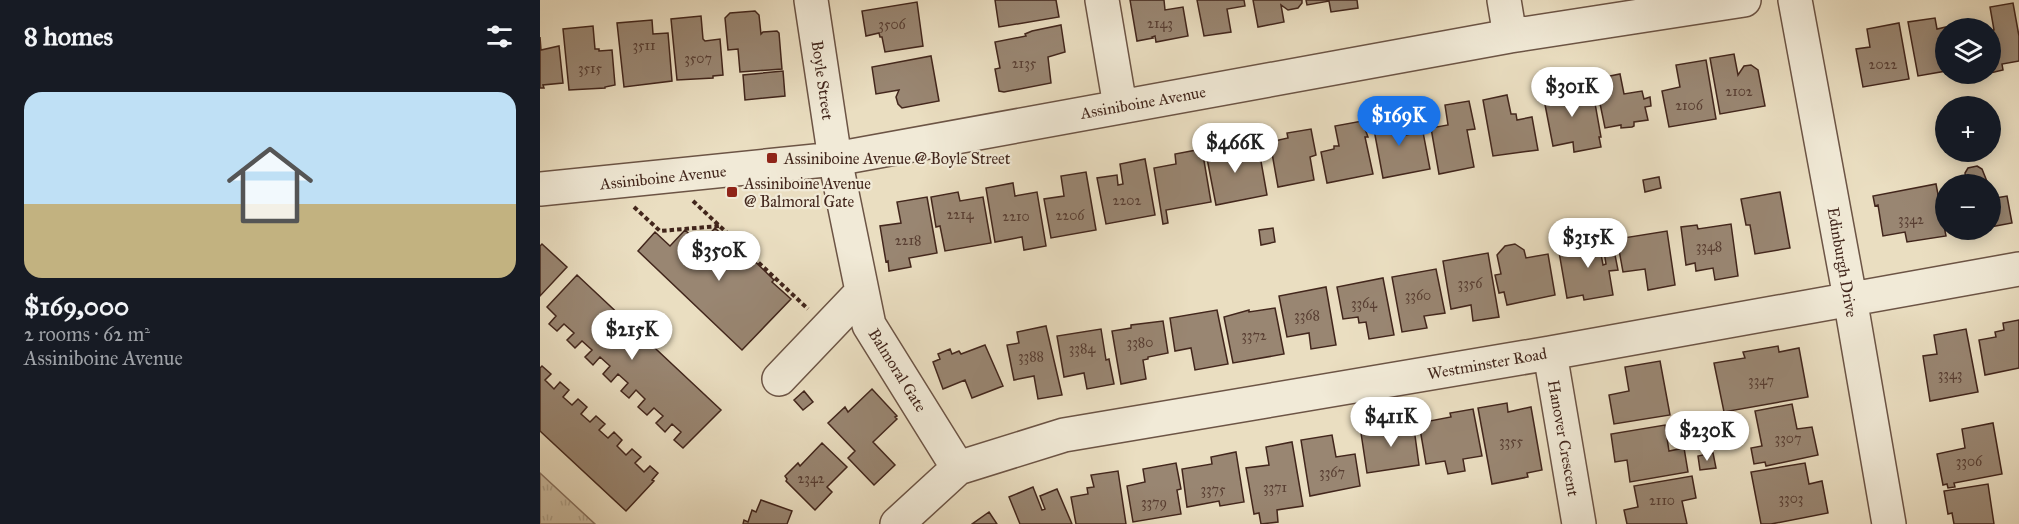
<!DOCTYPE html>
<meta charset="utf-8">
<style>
:root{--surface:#171b24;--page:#242831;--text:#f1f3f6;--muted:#9ea1a6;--line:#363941;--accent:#1a73e8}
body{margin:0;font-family:"IM FELL Great Primer",serif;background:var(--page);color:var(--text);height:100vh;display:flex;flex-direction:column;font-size:22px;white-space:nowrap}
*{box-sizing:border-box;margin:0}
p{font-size:20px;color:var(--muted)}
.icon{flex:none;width:33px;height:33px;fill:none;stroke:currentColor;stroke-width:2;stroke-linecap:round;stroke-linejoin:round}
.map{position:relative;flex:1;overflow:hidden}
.details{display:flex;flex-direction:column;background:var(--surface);width:540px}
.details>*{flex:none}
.controls{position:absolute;left:1395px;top:18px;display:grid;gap:12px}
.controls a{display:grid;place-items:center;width:66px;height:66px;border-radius:50%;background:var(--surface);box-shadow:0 3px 15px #0003;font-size:30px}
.price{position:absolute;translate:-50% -51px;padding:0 14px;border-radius:21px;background:#fff;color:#222;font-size:20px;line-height:39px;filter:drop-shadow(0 2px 3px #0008)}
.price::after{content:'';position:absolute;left:50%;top:36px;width:18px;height:14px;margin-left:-9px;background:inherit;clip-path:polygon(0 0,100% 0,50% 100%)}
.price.selected{background:var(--accent);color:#fff}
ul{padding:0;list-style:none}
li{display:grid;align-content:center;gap:12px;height:318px;padding:0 24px}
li+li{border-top:2px solid var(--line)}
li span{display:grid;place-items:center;height:186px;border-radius:18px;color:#555}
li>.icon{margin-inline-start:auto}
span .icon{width:108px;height:108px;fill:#fffc;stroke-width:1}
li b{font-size:26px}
h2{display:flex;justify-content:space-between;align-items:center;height:72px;padding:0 24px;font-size:26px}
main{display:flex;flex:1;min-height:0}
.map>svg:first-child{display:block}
.park{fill:url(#park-tufts);stroke:#887260;stroke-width:1.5}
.building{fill:#998672;stroke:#42261c;stroke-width:1.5}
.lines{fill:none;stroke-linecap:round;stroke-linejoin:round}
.minor-casing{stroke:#6c5445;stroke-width:36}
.path{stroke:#42261c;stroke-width:4;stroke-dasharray:4.5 3;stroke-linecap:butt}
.minor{stroke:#f1ead7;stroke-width:33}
.poi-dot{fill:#8f2418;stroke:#f1ead7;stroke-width:2}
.labels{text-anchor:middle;stroke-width:4.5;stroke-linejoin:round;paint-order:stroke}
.number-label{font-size:14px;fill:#583e32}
.street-label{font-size:16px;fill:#42261c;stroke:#f1ead7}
.poi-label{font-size:16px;fill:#42261c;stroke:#f1ead7;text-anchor:start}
</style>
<main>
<section class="details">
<h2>8 homes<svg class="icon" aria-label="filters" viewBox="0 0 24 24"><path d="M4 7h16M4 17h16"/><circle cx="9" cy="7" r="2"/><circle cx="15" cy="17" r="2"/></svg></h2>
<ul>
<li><span style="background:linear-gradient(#bfe0f5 60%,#c2b280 0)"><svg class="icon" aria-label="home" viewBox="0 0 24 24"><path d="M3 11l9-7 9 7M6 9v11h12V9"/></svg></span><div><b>$169,000</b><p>2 rooms · 62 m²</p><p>Assiniboine Avenue</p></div></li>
</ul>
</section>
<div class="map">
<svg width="1479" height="524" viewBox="0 0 1479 524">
<defs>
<pattern id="park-tufts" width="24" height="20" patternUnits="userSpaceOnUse" patternTransform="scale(1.5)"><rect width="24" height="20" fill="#cdbfa5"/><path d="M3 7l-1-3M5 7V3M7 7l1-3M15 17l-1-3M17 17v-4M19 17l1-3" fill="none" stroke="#b1a48d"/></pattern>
</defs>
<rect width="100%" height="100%" fill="#eadec1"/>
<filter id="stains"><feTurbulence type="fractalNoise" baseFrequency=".00333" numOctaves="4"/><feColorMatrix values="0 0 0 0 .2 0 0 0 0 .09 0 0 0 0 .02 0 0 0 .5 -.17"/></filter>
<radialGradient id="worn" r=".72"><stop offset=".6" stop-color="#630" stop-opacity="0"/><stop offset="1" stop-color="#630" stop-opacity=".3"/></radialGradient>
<path class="park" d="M0,473L55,524H0Z"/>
<path class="building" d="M455,0H516L519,17L459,27Z
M590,0H624L625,10L643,7L648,36L616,42L615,36L612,37L613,38L597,41Z
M657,0H704L705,6L687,9L691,32L664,36Z
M713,0H762V3L758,8L748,10L741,5L744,22L718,27Z
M766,0H817L818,8L791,12L789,1L767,5Z
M377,2L383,46L345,52L342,37H340L339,33L326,36L322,11Z
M1473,3L1479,36V61L1462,64L1463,70L1450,73V31L1454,30L1450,7Z
M215,11L219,15L221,34L223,32L237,31L239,33L242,69L200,72L198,49L188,50L185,18L190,13Z
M161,16L163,39L165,41L180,39L183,75L173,76V78L137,80L131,19Z
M1395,18L1397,29L1419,24L1420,28H1406V71L1378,76L1368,22Z
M112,20L113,34L128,33L132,81L84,87L77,23Z
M1359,23L1369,79L1323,87L1316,49L1330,47L1327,29Z
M521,25L525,52L508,57L511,83L464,92L459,91L455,69L460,68L455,42L486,36L485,34L492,31Z
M53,26L55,49H59V51L72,50L75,85L65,87V88L29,90L23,29Z
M0,37L1,50L19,46L23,83L3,85L4,88H0Z
M1194,54L1198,75L1204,66L1211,65L1218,70L1225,106L1180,114L1170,58Z
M391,56L399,101L362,108L358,104L356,97L359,90L336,94L332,67Z
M1166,60L1176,119L1129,127L1122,91L1140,87L1136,65Z
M243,71L245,96L205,100L203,75Z
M1080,74L1084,94L1102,91L1104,99L1110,97L1111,106L1105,107L1108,120L1094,122V126L1092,127L1081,128V125L1065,128L1055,79Z
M1029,84L1031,96L1053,92L1061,137H1059L1061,147L1034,152L1033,142L1013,146L1002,89Z
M967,95L971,114H976L977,120L992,117L998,150L953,156L943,100Z
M929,101L935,129L927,130L934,167L899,174L891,128L908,125L905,105Z
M861,113L866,135L883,132L890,169L843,178L832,119Z
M822,121L828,137H825L833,174L787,183L781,152L794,149V146H799L795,126Z
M771,129L776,155L770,157L774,180L738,187L730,142L748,138L747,133Z
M695,143L697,154L719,150L727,195L676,205L665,148Z
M662,149L671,202L626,210L628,223L623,224L614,168L636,164L635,154Z
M605,159L615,215L566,224L557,178L577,175L578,185L583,184L580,164Z
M1437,166L1442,169L1448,184H1406L1426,181L1425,173L1428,168Z
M546,172L556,230L511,238L504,199L524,196L521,176Z
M1119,177L1121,188L1105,192L1103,180Z
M473,183L475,196L497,192L506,246L484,250L482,237L455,242L446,188Z
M1396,184L1406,236L1367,242L1365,232L1343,236L1338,205L1335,206L1333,196Z
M418,192L420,201L443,197L451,243L405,251L400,226L396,227L391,197Z
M1240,192L1250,248L1215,254L1210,225H1206L1201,199Z
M1467,196L1472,223L1450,227V199Z
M387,197L397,253L369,258L371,267L349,271L348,261L346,262L340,226L361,223L357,202Z
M1191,224L1198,276L1175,280L1173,268L1156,271L1155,263L1146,265L1141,227L1157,225L1158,229Z
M175,228L193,245L196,243L234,280L232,282L251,299L202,350L98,251L115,232L130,246L145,230L160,244Z
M733,228L735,242L721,245L719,230Z
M1127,231L1135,285L1108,290L1105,269L1083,272L1077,239Z
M1054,233L1056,244L1059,243L1063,265L1066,264L1064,252L1074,250L1078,270L1069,271L1073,295L1044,300L1043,295L1027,298L1019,252L1038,248L1034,236Z
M2,244L27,267L0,296V246Z
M975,244L984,250L986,258L1008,254L1015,295L967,305L964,292L959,293L955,275L961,274L957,255L965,246Z
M948,253L959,317L933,321L931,305L911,309L903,261Z
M896,269L905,313L884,316L887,328L862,332L852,277Z
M37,275L181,410L143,448L134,440L141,432L132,424L125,432L116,423L123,416L114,408L107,415L98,407L105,399L96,390L89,398L81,391L88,383L78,374L71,382L63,374L70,366L60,357L53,365L45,357L52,350L42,341L35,348L27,340L34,333L24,324L17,331L9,324L16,316L7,307Z
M843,278L854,335L829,339L826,322L819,323L818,317L803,319L797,287Z
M786,287L796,345L771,349L769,333L747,337L739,296Z
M735,308L744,354L693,363L684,317L709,310V312Z
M677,310L688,364L655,370L651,348L635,351L630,318Z
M1479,320V368L1445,375L1439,340L1456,337L1455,332L1464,330L1463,323Z
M623,321L628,353L608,357V359L603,360L606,379L581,384L572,331L591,328V325Z
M506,326L522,395L498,399L494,376L474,380L467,345L479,343L477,332Z
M561,329L566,360L569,359L574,384L547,389L544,373L524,377L517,336Z
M1426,329L1438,392L1390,401L1383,356L1397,354L1394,335Z
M445,345L463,386L432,398L425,380L403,389L393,362L400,359L398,354L410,349L412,354L419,351L421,354Z
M1238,346L1239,352L1259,348L1268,397L1184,412L1174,363L1205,358L1203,352Z
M1120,361L1130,415L1074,424L1069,395L1089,391L1085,367Z
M2,366L11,374L5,380L14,389L20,382L29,390L23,397L32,405L38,399L47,407L41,414L50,422L56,416L65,424L59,430L68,438L74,432L82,440L77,446L86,455L92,449L101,457L95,463L104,472L110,466L118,473L112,480L114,481L86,511L0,431V368Z
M332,389L357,416L355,417L357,419L333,442L355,465L334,485L308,458L315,451L288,423L305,407L308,412Z
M264,391L273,402L263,410L254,400Z
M967,403L968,412L991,407L1002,470L987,473L988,477L952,484L938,408Z
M1252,404L1257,429L1272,427L1278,455L1226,466L1225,462L1214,464L1211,448L1222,446L1215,411Z
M933,409L942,456L923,459L925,471L908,474L905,461L886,464L879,423L911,417L910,413Z
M873,421L879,465L827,473L821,433L851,429L850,425Z
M1453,423L1462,474L1414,483L1415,487L1408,488L1407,484L1403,485L1397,454L1425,448L1422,429Z
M1125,425L1129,451L1144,448L1148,472L1090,482L1087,460L1075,462L1071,434Z
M792,435L796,457L815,454L820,486L770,496L761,440Z
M752,442L763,506L737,510L738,522L721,524L719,513L714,514L706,468L729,465L726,447Z
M282,443L307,467L287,487L292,492L275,510L246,481L247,479L245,476L258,463L260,466Z
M696,452L704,502L680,506L679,501L647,507L642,469L672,464L671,457Z
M1173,453L1176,468L1160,470L1158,456Z
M636,463L641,489L637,490L641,514L593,522L587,486L605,482L603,469Z
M1265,463L1269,484L1282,481L1288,513L1231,524H1221L1211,472Z
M578,471L586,524H536L531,497L548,494L547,488L554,487L551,475Z
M1152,476L1156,498L1142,501L1147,524H1087L1084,510L1098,507L1094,486Z
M1448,484L1454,524H1414L1412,513L1408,514L1404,491Z
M493,487L502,510L505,509L500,496L517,489L532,524H480L469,497Z
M221,500L252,511L247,524H203L204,520L208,522L212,510L216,512Z
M449,512L457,524H432Z"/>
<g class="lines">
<g class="minor-casing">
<path id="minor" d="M271,0L295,159L329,325L418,468
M562,0L580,106
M964,0L970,36
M1255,0L1310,298L1349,524
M0,189L295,159L970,36L1204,0
M1010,353L1039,524
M239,379L322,292
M357,524L418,468L524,435L1010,353L1479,269"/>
</g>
<path class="path" d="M153,201L268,309
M94,207L120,231L179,226"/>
<use href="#minor" class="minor"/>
</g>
<g class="poi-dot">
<rect x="226" y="152" width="12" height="12" rx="3"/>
<rect x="186" y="186" width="12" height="12" rx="3"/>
</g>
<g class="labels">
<g class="number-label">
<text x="620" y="28">2143</text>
<text x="352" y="29">3506</text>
<text x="104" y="50">3511</text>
<text x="158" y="63">3507</text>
<text x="484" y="68">2135</text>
<text x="1343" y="69">2022</text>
<text x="50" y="73">3515</text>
<text x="1199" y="96">2102</text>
<text x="1149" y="110">2106</text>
<text x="587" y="205">2202</text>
<text x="420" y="219">2214</text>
<text x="530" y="220">2206</text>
<text x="476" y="221">2210</text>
<text x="1371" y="224">3342</text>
<text x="368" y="245">2218</text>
<text x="1169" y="251">3348</text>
<text x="930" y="288">3356</text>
<text x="878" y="300">3360</text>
<text x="824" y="308">3364</text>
<text x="767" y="320">3368</text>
<text x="714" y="340">3372</text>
<text x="600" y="347">3380</text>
<text x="542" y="353">3384</text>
<text x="491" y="361">3388</text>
<text x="1410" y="379">3343</text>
<text x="1221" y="385">3347</text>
<text x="1248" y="443">3307</text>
<text x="971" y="446">3355</text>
<text x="1429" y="466">3306</text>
<text x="792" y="477">3367</text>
<text x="271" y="483">2342</text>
<text x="735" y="492">3371</text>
<text x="673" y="494">3375</text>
<text x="1251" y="503">3303</text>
<text x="1122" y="505">2110</text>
<text x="614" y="507">3379</text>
</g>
<g class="street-label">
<text transform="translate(283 80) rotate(82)" y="6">Boyle Street</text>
<text transform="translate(603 102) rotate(-10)" y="6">Assiniboine Avenue</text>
<text transform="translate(123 177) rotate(-6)" y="6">Assiniboine Avenue</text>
<text transform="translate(1303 262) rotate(80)" y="6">Edinburgh Drive</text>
<text transform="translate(947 363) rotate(-10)" y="6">Westminster Road</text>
<text transform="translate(358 370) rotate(58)" y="6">Balmoral Gate</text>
<text transform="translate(1024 438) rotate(80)" y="6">Hanover Crescent</text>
</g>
<g class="poi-label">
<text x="244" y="164">Assiniboine Avenue @ Boyle Street</text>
<text x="204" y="189">Assiniboine Avenue<tspan x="204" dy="18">@ Balmoral Gate</tspan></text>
</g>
</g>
<rect width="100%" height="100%" filter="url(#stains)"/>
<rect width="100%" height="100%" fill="url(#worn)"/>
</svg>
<div class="controls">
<a><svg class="icon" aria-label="layers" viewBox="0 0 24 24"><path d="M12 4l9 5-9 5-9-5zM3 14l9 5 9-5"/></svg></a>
<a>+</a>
<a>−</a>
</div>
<b class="price" style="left:1032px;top:118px">$301K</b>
<b class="price selected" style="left:859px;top:147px">$169K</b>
<b class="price" style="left:695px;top:174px">$466K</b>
<b class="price" style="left:1048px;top:269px">$315K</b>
<b class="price" style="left:179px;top:282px">$350K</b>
<b class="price" style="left:92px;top:361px">$215K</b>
<b class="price" style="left:851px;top:448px">$411K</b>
<b class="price" style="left:1167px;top:462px">$230K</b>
</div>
</main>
